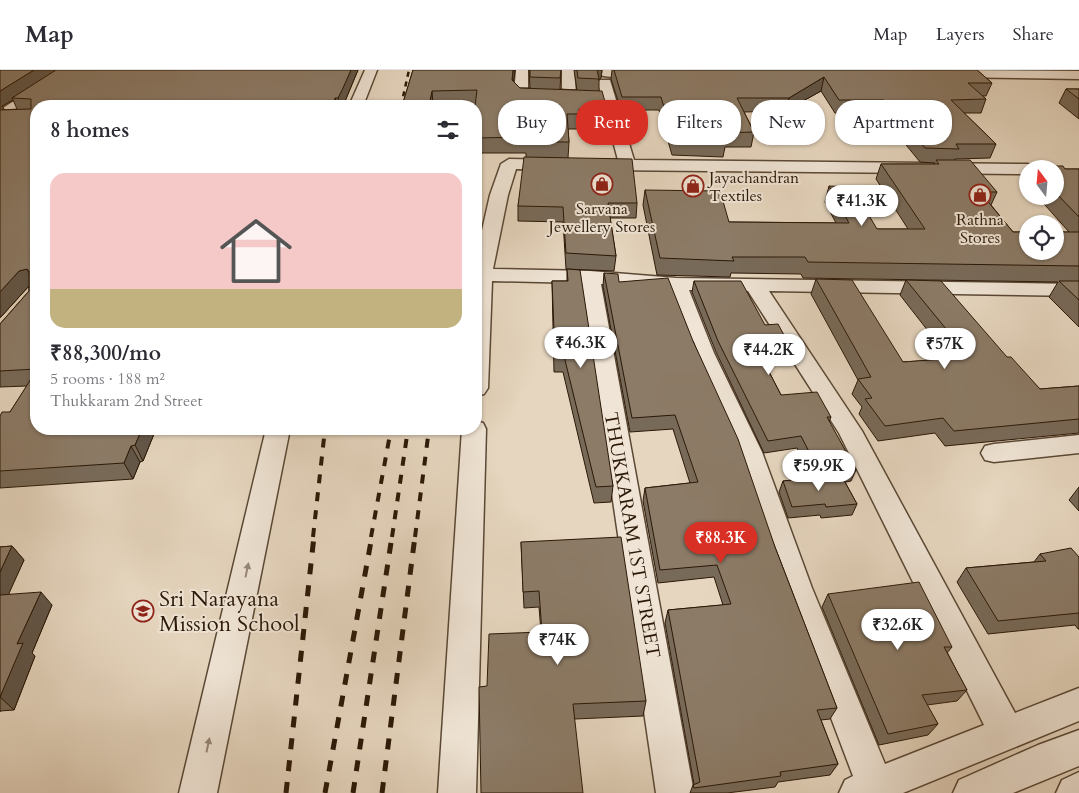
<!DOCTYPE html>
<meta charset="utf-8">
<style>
:root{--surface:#fff;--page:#f2f2f3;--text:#2b2b33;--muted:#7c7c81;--line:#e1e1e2;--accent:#d93025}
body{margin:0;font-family:Cardo,serif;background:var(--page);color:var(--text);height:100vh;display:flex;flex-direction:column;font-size:19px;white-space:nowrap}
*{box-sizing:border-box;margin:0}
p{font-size:16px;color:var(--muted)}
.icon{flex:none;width:28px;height:28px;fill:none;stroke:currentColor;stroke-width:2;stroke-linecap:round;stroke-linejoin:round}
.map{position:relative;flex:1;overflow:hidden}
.panel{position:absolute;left:30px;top:30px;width:452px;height:335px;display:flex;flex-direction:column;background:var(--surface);border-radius:20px;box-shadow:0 1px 4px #0004}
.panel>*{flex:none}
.top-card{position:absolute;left:498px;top:30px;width:475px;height:45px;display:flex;gap:10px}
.needle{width:32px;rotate:344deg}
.buttons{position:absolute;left:1019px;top:90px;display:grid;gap:10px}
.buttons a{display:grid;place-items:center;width:45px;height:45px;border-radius:50%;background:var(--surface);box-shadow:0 1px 4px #0004;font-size:25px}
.price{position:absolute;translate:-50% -42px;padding:0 11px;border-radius:18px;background:#fff;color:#222;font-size:16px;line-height:32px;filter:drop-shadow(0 1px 2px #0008)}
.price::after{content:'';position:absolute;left:50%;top:30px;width:15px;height:11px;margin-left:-8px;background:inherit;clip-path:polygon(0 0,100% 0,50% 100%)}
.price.on{background:var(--accent);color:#fff}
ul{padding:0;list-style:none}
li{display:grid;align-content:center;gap:10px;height:265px;padding:0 20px}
li span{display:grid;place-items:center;height:155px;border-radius:15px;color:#555}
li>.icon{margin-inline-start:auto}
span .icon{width:90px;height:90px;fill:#fffc;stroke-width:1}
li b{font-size:21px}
h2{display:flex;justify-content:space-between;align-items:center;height:60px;padding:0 20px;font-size:21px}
.pill{padding:0 18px;border-radius:20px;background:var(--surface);box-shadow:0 1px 4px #0004;font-size:18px;line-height:45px}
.pill.on{background:var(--accent);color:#fff}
header{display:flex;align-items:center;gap:30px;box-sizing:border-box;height:70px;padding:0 25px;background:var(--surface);border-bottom:1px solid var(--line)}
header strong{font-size:24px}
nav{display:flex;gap:28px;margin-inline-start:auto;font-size:18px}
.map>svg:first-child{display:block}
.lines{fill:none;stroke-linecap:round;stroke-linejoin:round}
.minor-casing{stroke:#5a4835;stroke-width:3}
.minor{fill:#efe4d5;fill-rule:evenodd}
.rail-far2{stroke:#2b1807;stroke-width:2.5;stroke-dasharray:5 5;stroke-linecap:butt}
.rail-far1{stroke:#2b1807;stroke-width:4;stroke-dasharray:9 9;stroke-linecap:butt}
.rail{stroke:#2b1807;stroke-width:5;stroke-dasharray:11 11;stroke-linecap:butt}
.wall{fill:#786a59;stroke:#2b1807;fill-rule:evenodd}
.shaded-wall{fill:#625648;stroke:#2b1807}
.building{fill:#8c7b67;stroke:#2b1807}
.oneway{fill:#978878}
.labels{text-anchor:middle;stroke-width:4;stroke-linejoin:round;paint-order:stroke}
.far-poi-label{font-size:16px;fill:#2b1807;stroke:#efe4d5}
.street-label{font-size:19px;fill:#2b1807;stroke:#efe4d5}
.near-poi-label{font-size:22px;fill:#2b1807;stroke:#efe4d5;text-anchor:start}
</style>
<header>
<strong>Map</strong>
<nav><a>Map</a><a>Layers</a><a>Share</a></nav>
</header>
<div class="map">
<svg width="1079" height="723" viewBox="0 0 1079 723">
<rect width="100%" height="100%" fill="#e6d6bf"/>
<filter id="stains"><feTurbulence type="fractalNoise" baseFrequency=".004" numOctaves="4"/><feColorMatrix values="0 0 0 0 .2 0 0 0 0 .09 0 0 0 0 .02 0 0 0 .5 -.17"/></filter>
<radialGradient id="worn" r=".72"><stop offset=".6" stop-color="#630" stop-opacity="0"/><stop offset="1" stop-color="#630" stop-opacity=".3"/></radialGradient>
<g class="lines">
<g class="minor-casing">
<path id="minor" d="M62,0H77L15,41L10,42L3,38Z
M365,0H377L363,36H349Z
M516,0H528V23L562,24V0H574L576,24L601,25L598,13L600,10H610L634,90L1028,94L1036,99H1028V104L600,100L594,98L592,95L594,92L618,90L603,33L520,30L514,24Z
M599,0H649L652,3C646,9 602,9 596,3Z
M948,0L1079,1V9L943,7L941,4L943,1Z
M509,89L558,90L566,95L558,100L516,99L508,125L493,199L590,201L676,208L1079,214V226L769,221L862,361L1015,643L1079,618V651L903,723H839L845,710L853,706L782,518L736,382L692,283L668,219L601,214L694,723H656L581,213L492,211L488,318L484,324L476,326V187L490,125L501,94ZM689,220L748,221L839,363L984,655L885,694L812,518L762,382L714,283Z
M476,351L483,353L486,359L476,723H438L462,359H476Z
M266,359H290L217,723H179Z
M1079,365V383L994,392L985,390L981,383L985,376L994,374Z
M1079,660V696L1013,723H953L959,710L1038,675Z
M1079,702V723H1056L1062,710Z"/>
</g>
<use href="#minor" class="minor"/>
<path class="rail-far2" d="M401,36L409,0"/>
<path class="rail-far1" d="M313,467L325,359
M371,467L391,359
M392,467L408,359
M415,467L429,359"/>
<path class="rail" d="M286,723L314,466
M325,723L372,466
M353,723L392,466
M382,723L415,466"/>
</g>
<path class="wall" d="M0,0H358L343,36H36V359H156L143,391L140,392L133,409L0,418V346L10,342L27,316L0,317V254L29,221V216L0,248ZM13,30L17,39L4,40L2,36Z
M413,0H515L513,11L520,18H530L529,0H561L560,19L577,20L574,0H602L601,8L599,10V20L607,39V54H579V59H568L569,72L568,88L637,133L636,148H610L616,186L614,201L566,199L563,152L518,151V136L526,87V83H476V36L475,35H434L433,36H402Z
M612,0H977L992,13L986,26H982L986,29L981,43H964L996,74L990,88L955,89V90L997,122L991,135L1013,162H1069L1037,126H1055V99H1029L1030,96L1065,99H1079V257L1049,227L1058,212L803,208L801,204L731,203L730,207L657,205L643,135L645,120L729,152L836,153L825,132L829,116L877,159H908L876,109L881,94H934L935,93L920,92L880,43H835L821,21L785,41L744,42L754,62L751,77H725L723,87L672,85L659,40H621L611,9Z
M1066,19H1079V49L1059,33Z
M1028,102V116L1023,111Z
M567,199L613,416L611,432L594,433L563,302H554L552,211H567Z
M604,203L619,212L693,271L775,477L837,638L830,649L821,650L838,694L830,705L778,712L775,717L727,723H690L693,715L694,714L665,553L668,540L723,535L714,507L658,513L643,431L645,418L690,413L673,359L630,362L603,216Z
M816,209L903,292L950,289L900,225L906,210L1007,287L1040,319L1079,316V363L945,376L935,363L878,371L859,344L862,337L852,324L858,310L811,224Z
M694,211L765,255L790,276L787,288L763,290L781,325L831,347L829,352L856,400L851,411L845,412L857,434L852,445L821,448L820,445L788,448L779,422L783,411L812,408L797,378L764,383L716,282L692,222Z
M1079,417V441L1069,430Z
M521,472L646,631L643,646L575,649L487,616L541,562L539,537L524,538Z
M12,476L24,490L8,524L52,535L32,583L35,586L14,640L0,641V642V477Z
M1040,484L1079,487V559H1078L1075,555L988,564L957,512L966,498L1034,492Z
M828,524L952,577L947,583L967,620L957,631L927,635L938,654L928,665L879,675L822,537Z"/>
<path class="shaded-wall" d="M34,0H59L12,28L13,30L2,36L5,41L0,42V21Z
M351,0H358L343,36H339L338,28Z
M513,0H515L512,24V10Z
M594,0H602L601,8L599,10Z
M824,7L821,21L785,41L789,28Z
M432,21L433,36H429Z
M335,28L337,36H333Z
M27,199L35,214L28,217L0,248V222L19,201Z
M142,359H156L143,391L135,375Z
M131,376L140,392L133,409L124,393Z
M12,476L24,490L2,539L0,537V502Z
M41,522L52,535L32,583L35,586L14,640L0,627L17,574Z"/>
<path class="building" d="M0,0H34L0,21Z
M56,0H351L343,18L338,28H335L333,36H36V299L0,301V254L29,221V201L27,199L19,201L0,222V40L31,39V29L12,28Z
M413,0H513L512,10L520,18L602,21L607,39H579V44H567L569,72H526L527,67L476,68V36H475L477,20L432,21L429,36H402Z
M530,0H561L560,8L530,7Z
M577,0H597L599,9L578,8Z
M614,0H977L992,13H968L986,29L951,30L996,74H956L959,79L925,78L884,30H839L824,7L789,28H737L754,62L721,63L725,73L674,71L661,27H622Z
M1066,19H1079V29Z
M524,87L632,89L637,133H608L616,186L566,183L563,137L518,136Z
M936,90H970L997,122H980L1013,162H1028V181H1055V162H1079V196L808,192L805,187H732L734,191L660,188L645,120L720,121L729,152L849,153L829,116L852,117L877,159H925L881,94H939Z
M1030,96H1063L1065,99H1079V147L1055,122V99H1033Z
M567,199L580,200L613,416L596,417L564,286H555L552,211H568Z
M604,203L618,204L619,212L668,208L693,271L738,369L775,477L837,638L817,640L838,694L780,702L781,706L694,718L693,715L700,712L668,540L731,534L717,495L660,500L645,418L698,412L675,345L632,348Z
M816,209L852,210L903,292L969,287L906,210L941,211L1007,287H1011L1040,319L1079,316V349L954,361L943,348L885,356L865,329L872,328L858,309L871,307Z
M694,211H741L765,255L778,254L790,276L757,279L781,325L817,322L831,347H827L856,400L820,403L801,366L768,371L718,271Z
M1059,211H1079V230Z
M36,301V359H142L135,375L131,376L124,393L0,401V346L2,342H10Z
M841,405L857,434L826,437L825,434L792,437L783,411Z
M621,467L646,631L573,634L583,723H481L479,617L487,616L489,564L542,562L539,521L523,522L521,472Z
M12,476L0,502V477Z
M1071,478L1079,487V543L998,551L966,498L1046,491L1040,484Z
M919,512L952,577H944L967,620L922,625L938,654L888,664L828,524Z
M41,522L17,574L23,573L0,627V525Z"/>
<defs><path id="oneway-solid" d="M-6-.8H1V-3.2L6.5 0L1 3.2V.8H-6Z" transform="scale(1.25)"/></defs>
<g class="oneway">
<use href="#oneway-solid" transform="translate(247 500) rotate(-78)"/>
<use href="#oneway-solid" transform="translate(208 675) rotate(-78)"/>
</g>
<defs>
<g id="shop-ring" transform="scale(1.125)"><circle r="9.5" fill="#efe4d5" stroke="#8f2418" stroke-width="1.5"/><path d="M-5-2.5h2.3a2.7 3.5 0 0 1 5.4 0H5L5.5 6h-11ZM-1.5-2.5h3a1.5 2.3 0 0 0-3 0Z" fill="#8f2418"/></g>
<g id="school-ring" transform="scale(1.125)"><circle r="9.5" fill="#efe4d5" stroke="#8f2418" stroke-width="1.5"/><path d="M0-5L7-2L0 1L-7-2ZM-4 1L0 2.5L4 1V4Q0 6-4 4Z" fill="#8f2418"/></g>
</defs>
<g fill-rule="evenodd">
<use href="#shop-ring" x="602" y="114"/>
<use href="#shop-ring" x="693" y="116"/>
<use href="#shop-ring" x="980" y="125"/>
<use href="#school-ring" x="143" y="541"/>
</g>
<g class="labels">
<g class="far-poi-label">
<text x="709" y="113" text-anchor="start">Jayachandran<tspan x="709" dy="18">Textiles</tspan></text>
<text x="602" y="144">Sarvana<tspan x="602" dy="18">Jewellery Stores</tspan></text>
<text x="980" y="155">Rathna<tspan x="980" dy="18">Stores</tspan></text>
</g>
<g class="street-label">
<text transform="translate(633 465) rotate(80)" y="7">THUKKARAM 1ST STREET</text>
</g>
<g class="near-poi-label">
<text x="159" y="536">Sri Narayana<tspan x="159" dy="25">Mission School</tspan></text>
</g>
</g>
<rect width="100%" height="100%" filter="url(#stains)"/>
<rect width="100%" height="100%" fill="url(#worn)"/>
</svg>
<div class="buttons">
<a><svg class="needle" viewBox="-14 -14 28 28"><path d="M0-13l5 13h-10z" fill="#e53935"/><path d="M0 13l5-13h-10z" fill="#7c7c81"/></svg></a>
<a><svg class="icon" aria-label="locate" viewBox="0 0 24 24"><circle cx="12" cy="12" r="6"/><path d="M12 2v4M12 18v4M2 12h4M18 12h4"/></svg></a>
</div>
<b class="price" style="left:862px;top:157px">₹41.3K</b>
<b class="price" style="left:581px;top:299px">₹46.3K</b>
<b class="price" style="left:945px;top:300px">₹57K</b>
<b class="price" style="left:769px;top:306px">₹44.2K</b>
<b class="price" style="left:819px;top:422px">₹59.9K</b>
<b class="price on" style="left:721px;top:494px">₹88.3K</b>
<b class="price" style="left:898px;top:581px">₹32.6K</b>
<b class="price" style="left:558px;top:596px">₹74K</b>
<div class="top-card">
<a class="pill">Buy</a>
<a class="pill on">Rent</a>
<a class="pill">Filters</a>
<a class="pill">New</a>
<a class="pill">Apartment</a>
</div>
<section class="panel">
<h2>8 homes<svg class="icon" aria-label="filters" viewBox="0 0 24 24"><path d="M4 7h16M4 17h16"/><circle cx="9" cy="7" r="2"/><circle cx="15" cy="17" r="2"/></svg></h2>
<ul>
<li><span style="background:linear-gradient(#f6c9c9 75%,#c2b280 0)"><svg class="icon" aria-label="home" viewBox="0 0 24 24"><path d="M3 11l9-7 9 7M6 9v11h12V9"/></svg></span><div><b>₹88,300/mo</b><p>5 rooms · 188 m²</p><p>Thukkaram 2nd Street</p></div></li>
</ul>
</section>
</div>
